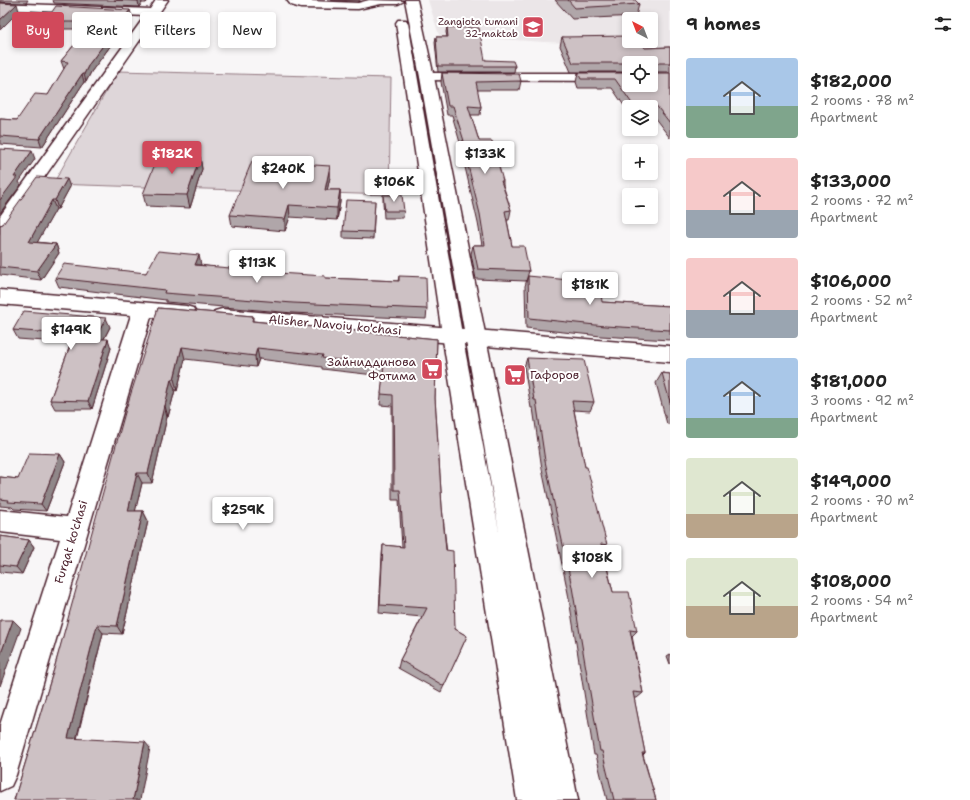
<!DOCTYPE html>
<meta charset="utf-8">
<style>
:root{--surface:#fff;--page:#f2f2f2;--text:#222;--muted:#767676;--accent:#d1495b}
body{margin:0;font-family:"Shantell Sans",sans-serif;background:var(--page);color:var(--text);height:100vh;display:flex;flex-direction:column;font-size:15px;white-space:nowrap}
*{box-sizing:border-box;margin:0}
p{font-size:13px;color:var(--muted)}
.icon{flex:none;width:22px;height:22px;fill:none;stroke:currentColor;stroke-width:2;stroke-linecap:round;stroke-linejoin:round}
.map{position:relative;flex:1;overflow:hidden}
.panel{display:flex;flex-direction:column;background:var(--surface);width:300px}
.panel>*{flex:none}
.top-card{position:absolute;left:12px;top:12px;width:380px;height:36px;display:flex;gap:8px}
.needle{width:26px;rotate:318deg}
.controls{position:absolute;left:622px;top:12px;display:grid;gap:8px}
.controls a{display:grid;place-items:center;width:36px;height:36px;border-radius:4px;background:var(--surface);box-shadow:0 2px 6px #0003;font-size:20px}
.price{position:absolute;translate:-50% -34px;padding:0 9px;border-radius:4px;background:#fff;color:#222;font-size:13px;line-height:26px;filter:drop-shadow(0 1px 2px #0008)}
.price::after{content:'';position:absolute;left:50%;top:24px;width:12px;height:9px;margin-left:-6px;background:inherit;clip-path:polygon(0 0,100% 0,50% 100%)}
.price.selected{background:var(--accent);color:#fff}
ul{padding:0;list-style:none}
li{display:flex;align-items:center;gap:12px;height:100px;padding:0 16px}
li span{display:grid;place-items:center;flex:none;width:112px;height:80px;border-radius:4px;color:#555}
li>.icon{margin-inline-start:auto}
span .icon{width:48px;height:48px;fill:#fffc;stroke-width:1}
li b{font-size:17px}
h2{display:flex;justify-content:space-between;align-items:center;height:48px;padding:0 16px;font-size:17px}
.tag{padding:0 14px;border-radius:4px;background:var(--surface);box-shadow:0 2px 6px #0003;font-size:14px;line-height:36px}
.tag.selected{background:var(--accent);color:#fff}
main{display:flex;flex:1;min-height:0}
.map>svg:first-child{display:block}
.built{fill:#ebe6e8;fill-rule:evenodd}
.green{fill:#ded6d9;stroke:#947a82}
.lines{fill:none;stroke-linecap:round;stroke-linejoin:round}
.minor-casing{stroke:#4a1f2b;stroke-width:3}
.major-casing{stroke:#4a1f2b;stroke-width:3}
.minor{fill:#fff;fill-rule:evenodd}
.major{fill:#fff;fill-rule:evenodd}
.wall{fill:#b0a6a9;stroke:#4a1f2b}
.shaded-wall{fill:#908789;stroke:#4a1f2b}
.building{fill:#cdc1c4;stroke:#4a1f2b}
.labels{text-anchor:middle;stroke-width:4;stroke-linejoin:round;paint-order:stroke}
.far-poi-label{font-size:10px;fill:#4a1f2b;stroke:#fff;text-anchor:end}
.street-label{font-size:12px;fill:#4a1f2b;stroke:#fff}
.poi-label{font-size:12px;fill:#4a1f2b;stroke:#fff;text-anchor:end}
</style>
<main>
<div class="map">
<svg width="670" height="800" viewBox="0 0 670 800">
<rect width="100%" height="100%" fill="#f8f6f7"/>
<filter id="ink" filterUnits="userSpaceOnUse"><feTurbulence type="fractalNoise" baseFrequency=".025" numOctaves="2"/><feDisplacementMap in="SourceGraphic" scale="8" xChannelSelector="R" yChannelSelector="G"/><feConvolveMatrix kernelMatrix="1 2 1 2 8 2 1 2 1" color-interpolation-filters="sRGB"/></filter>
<g filter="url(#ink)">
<path class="built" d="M428,0H670V47L544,42L439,35ZM629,19H651V41H629Z"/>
<path class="green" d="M118,71L391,78L389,195L53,184Z"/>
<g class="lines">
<g class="minor-casing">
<path id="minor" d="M156,0H168L6,232L0,233V216L145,16L0,9V3L150,9Z
M287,0L358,3L369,0L404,1L398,4H381L358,9L301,8L291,5Z
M427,73H629V81L422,80L420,77L422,74Z
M0,290L186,306L193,308L196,313L193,318L186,320L151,317L16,775L11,786L0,791V725L60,539L0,532V510L67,517L131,315L0,304Z
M222,309L670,346V362L222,323L215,321L212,316L215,311Z"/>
</g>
<g class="major-casing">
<path id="major" d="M405,0H417L434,77L578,800H517L442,334L396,23L398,20H406L408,23L462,334L499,531L420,77Z"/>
</g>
<use href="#minor" class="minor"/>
<use href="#major" class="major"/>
</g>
<path class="wall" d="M0,0H28L26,3L0,2Z
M53,0H149L146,3H142L139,7L54,3Z
M331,0H360V1Z
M555,0H635L639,4L636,16L572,19Z
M132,17L91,72L86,82H84L42,147L0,144V119L17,120L48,95L64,69L61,61L87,29H47L45,22Z
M447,27L485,60L515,66L514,72H438L435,42L436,37H447L446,32Z
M562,37L645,48L670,47V72H653V73H670V138L651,113V107H629V113L612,88H578L576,82L578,73H629V85L651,63H629V72H571L560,46Z
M442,73L521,81L519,90H477L481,107L480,115H471L479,141L503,181V185L511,210L509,220H507L512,246L529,271L526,281L476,279L471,254L473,245H482L478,223L461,150V146L452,115H447L441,82Z
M200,157L202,169L190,208L146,206L143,194Z
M330,166V177L327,190H340V202L337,220L290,217L285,231L232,226L230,215Z
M70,187L58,209H56L37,242L56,244L59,253L41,280L0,275V225L3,224Z
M383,195L404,211L403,218H384L383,202Z
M375,201L373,239L343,238V231Z
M201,265L230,270L325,278L398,281L399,276L427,309L426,319L293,313L166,302V300L59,287L55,278L146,273Z
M528,276L602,302L670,306V340L601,336L526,328L525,286Z
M158,308L253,316V321L437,339L435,398L442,507L455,629L467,636L441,692L398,668L400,660L422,617L379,613L382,555L383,545L402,547L399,500H392V406L380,405L383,376L322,369V367L259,359L256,367L185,359L177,391L175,390L168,417H167L152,483H142L135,511H143L148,521L122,634L103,633L77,739L150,748L14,800L54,669Z
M110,327L104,339L111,348L92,409H55L50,400L71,343L18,339L13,330Z
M527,358L594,402L590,411L574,410L585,467L607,545L603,550L613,592L637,631L632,636L643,693L637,698H634L645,753L643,755L656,800H607L596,755H594L568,593L542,469L533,408H531L524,367Z
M662,373L670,374V424H667L656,383Z
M60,454L65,462L46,511L14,509L12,507L0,506V477L18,479Z
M0,536L29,540L34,547L22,574L0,572Z
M670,654V664L667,656Z"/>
<path class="shaded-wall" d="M138,0H141L142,3L139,7L138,1Z
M146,0H149L146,3Z
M17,4L19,11L0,30V20Z
M130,10L132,17L91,72L86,82L84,74L89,64Z
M82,74L84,82L42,147L39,139Z
M32,151L35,159L19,182L21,185L0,213V200L14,177Z
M200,157L202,169L190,208L187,195Z
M330,166V177L325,201V190Z
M67,179L70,187L58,209L55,200Z
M340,190V202L337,220V208Z
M52,200L56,209L33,250L29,242Z
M289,205L290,217L285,231V219Z
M56,244L59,253L41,280L37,271Z
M199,255L201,265H195Z
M106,318L110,327L99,348L95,339Z
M108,339L111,348L92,409L88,401Z
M182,347L185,359L177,391L174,379Z
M257,348L259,359L256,367L255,356Z
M171,379L175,390L168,417L165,406Z
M164,406L167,417L152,483L148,473Z
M60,454L65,462L46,511L41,504Z
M137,473L142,483L133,521L128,511Z
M143,511L148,521L122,634L117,626Z
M29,540L34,547L22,574L16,567Z
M13,620L21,628L0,686V656Z
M97,625L103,633L75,744L68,738Z
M145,742L150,748L140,800H133Z"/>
<path class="building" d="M114,0H138V1Z
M568,0H635L639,4L575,8Z
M0,3L17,4L0,20Z
M56,6L130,10L89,64L84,74H82L39,139L0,136V119L17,120L35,94L48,95L68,62L61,61L93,22H45Z
M447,27L479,28L485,60L513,61L515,66H438L436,37H448Z
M629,36V41H639L645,48L670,47V63H653V73H670V123L655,104L633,105L615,79H581L578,73H629V85H651V63H573L562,37Z
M442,73L519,74L521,81L476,82L481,107L468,106L479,141H492L503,181H501L511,210L505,211L512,246H524L529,271L478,269L473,245H485L480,214L462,141H464L453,106H448Z
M0,149L32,151L14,177H17L0,200Z
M159,154L200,157L187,195L143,194Z
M252,161L330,166L325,190H340L337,208L289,205L285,219L230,215Z
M37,177L67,179L55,200H52L29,242L56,244L37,271L0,267V225L3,224Z
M383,195H402L404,211H385Z
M346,200L375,201L373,232L343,231Z
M158,251L199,255L195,265L230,268V270L325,276V278L399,281V276L426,277L427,309L293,303L164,293L165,290L55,278L64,264L146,273Z
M528,276L600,283L602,302L670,306V330L605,326L529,318Z
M158,308L253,316L252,321L437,339L435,398L442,507L446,550L453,551L455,629L467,636L444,686L400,660L427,608L380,605L383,545L404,547L400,490H394L393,395L381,394L384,365L322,358L323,355L257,348L255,356L182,347L174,379H171L165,406H164L148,473H137L128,511H143L117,626L97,625L68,738L145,742L133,800H14L54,669L126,409Z
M24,311L106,318L95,339H108L88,401L50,400L74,335L13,330Z
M527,358L584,360L594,402L572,401L585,467H587L607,545L601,544L613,592H629L637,631L630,630L643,693L633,692L645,753H642L656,800H614L602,751H600L572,587L545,461L536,400H534Z
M662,373L670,374V402Z
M29,453L60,454L41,504L8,502L9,500L0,499V477L18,479Z
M0,536L29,540L16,567L0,565Z
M0,620H13L0,656Z"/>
</g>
<defs>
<g id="school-square" transform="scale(1.15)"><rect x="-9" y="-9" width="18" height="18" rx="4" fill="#d1495b" stroke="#fff"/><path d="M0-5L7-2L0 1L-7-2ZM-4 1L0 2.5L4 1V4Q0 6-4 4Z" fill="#fff"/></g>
<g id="supermarket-square" transform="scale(1.15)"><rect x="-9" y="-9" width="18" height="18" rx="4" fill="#d1495b" stroke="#fff"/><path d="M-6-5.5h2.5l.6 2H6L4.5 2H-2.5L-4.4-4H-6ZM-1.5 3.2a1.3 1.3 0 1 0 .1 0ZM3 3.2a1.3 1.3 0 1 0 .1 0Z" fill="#fff"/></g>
</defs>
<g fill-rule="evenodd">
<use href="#school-square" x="533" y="27"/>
<use href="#supermarket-square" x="432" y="369"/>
<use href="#supermarket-square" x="515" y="375"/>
</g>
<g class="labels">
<g class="far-poi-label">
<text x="518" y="25">Zangiota tumani<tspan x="518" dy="12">32-maktab</tspan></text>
</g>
<g class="street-label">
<text transform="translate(335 325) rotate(5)" y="4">Alisher Navoiy ko'chasi</text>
<text transform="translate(71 542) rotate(-73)" y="4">Furqat ko'chasi</text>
</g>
<g class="poi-label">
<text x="416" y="366">Зайниддинова<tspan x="416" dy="14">Фотима</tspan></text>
<text x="530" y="379" text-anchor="start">Гафоров</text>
</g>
</g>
</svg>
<div class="controls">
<a><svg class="needle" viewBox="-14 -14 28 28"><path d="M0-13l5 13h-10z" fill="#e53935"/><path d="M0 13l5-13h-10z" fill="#767676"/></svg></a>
<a><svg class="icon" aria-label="locate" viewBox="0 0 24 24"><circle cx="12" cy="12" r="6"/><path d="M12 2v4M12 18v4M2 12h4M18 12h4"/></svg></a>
<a><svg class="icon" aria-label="layers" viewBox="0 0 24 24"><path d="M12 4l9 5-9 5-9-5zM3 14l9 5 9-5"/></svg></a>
<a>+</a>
<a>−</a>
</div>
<b class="price selected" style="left:172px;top:175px">$182K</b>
<b class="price" style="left:485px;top:175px">$133K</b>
<b class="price" style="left:283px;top:190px">$240K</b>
<b class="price" style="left:394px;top:203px">$106K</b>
<b class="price" style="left:257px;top:284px">$113K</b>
<b class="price" style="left:590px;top:306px">$181K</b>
<b class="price" style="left:71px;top:351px">$149K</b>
<b class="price" style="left:243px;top:531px">$259K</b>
<b class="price" style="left:592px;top:579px">$108K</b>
<div class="top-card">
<a class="tag selected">Buy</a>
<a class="tag">Rent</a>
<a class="tag">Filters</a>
<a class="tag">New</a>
</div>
</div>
<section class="panel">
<h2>9 homes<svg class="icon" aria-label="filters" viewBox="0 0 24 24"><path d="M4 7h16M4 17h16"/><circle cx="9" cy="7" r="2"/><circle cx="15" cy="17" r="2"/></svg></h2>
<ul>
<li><span style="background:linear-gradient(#a9c7e8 60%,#7fa58c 0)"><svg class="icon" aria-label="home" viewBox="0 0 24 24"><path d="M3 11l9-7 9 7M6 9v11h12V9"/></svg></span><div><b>$182,000</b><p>2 rooms · 78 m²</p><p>Apartment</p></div></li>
<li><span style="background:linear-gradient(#f6c9c9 65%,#9aa5b1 0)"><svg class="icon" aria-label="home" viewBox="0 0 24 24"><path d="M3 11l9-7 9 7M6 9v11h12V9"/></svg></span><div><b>$133,000</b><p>2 rooms · 72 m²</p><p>Apartment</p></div></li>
<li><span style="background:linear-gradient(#f6c9c9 65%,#9aa5b1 0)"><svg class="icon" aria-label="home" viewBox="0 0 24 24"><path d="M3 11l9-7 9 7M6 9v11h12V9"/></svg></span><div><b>$106,000</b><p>2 rooms · 52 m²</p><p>Apartment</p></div></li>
<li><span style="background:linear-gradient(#a9c7e8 75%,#7fa58c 0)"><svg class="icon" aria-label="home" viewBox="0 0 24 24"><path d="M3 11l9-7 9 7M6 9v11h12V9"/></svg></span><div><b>$181,000</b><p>3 rooms · 92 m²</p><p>Apartment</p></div></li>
<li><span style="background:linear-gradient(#dfe7d0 70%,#b9a48a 0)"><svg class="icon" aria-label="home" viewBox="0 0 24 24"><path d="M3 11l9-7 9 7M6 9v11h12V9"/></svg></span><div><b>$149,000</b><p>2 rooms · 70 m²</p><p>Apartment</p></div></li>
<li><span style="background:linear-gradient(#dfe7d0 60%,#b9a48a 0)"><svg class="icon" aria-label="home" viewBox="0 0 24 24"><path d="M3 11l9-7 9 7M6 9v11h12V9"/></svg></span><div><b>$108,000</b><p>2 rooms · 54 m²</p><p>Apartment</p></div></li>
</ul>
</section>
</main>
